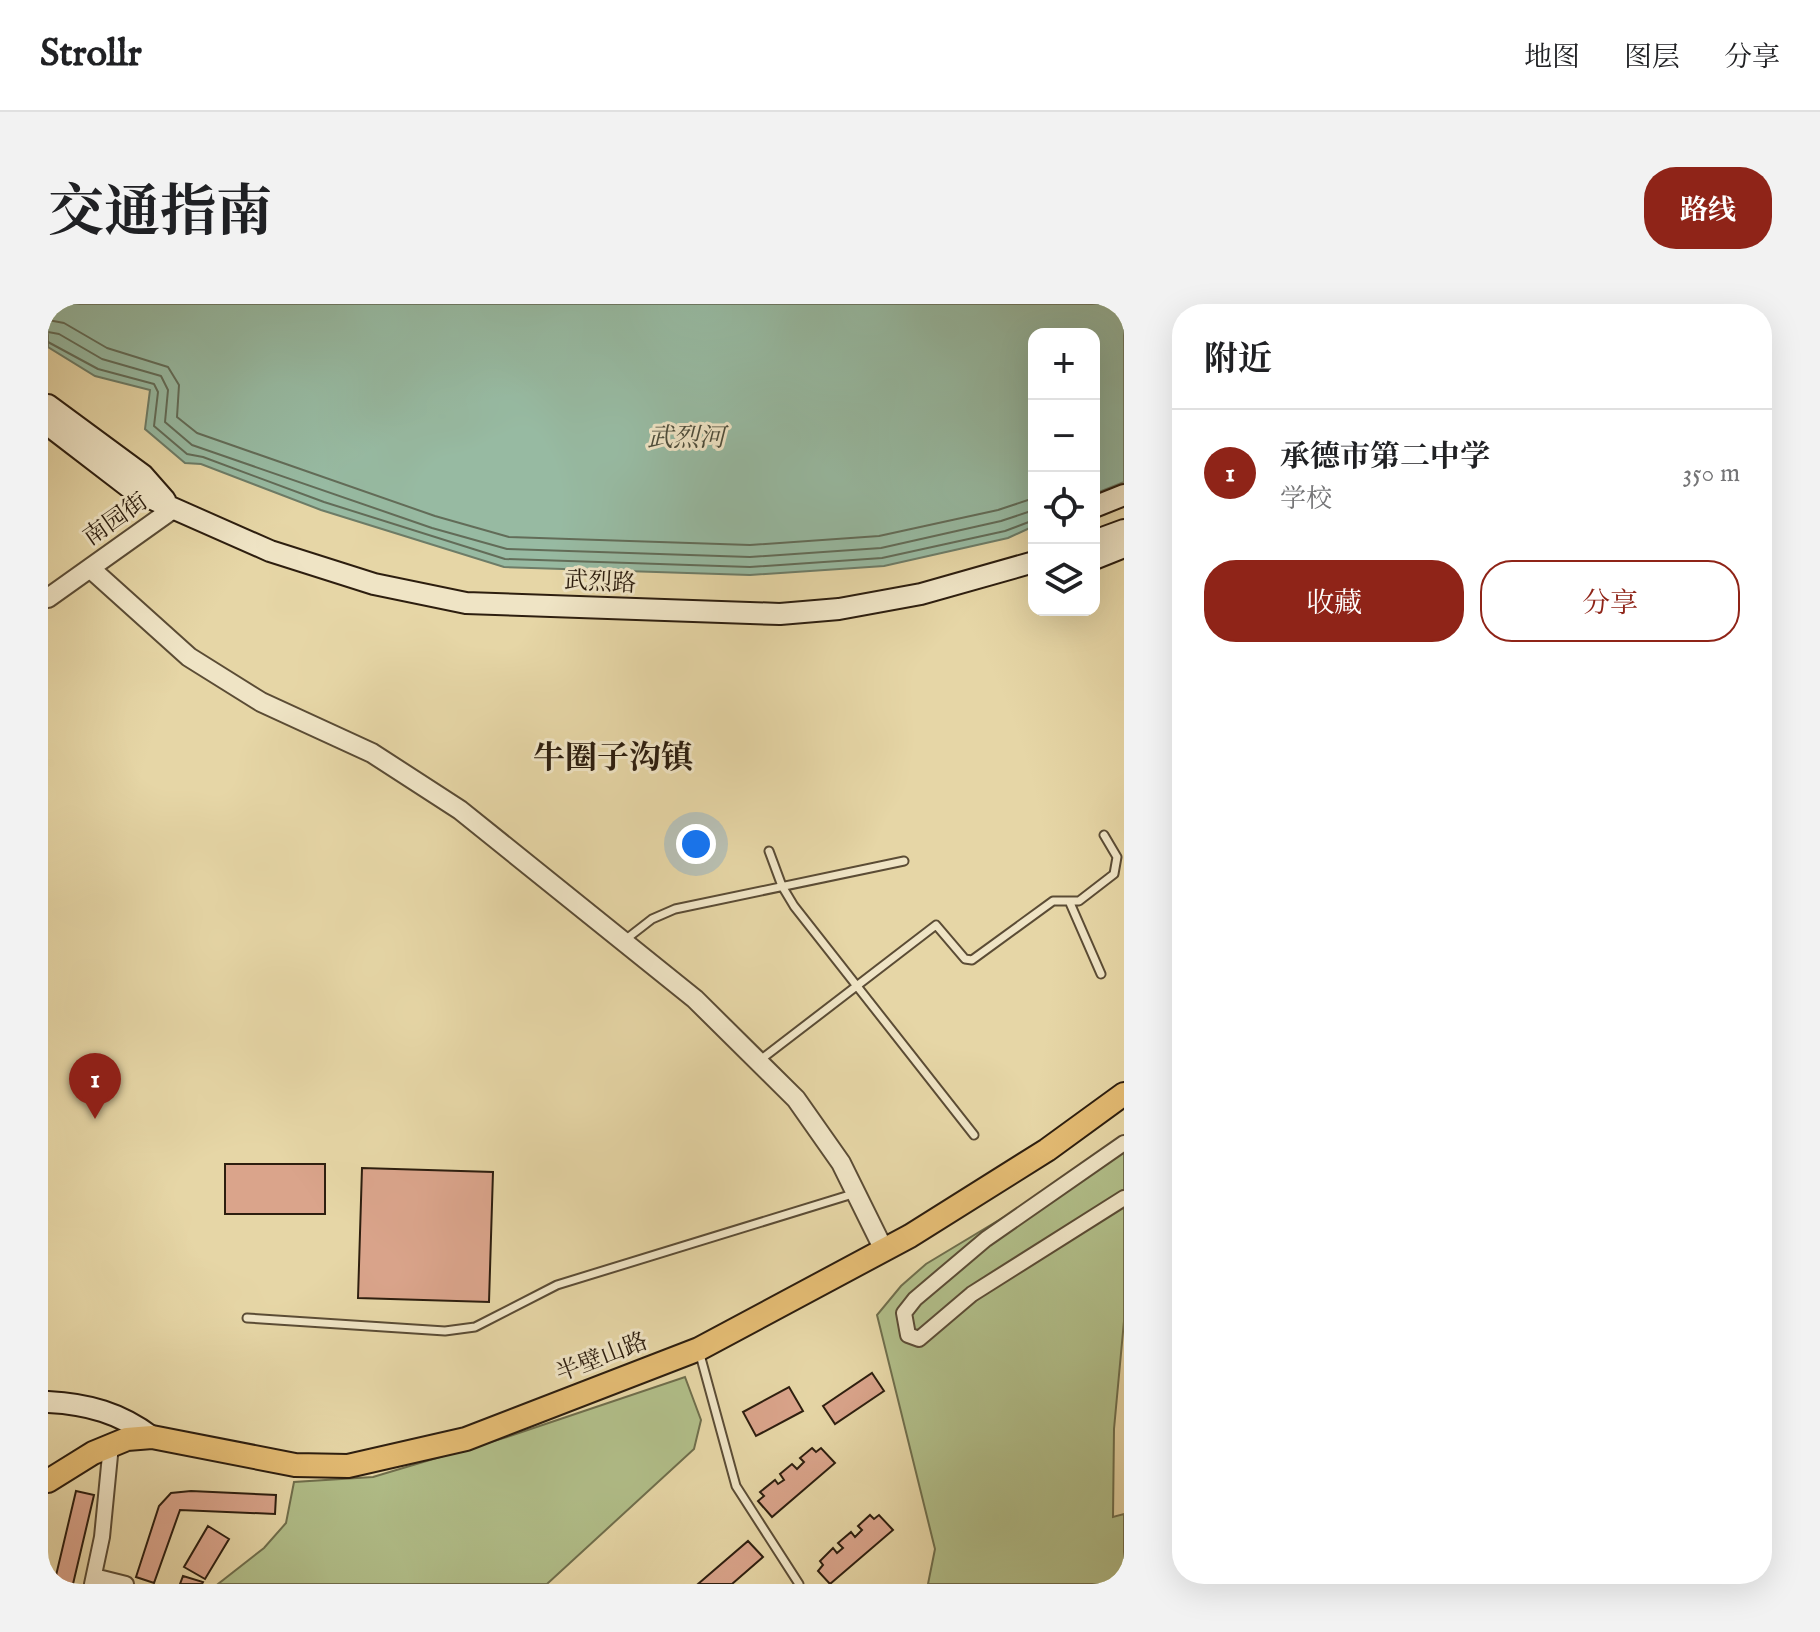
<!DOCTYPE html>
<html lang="zh">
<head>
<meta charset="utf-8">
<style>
	:root { --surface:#fff; --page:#f2f2f2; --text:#202124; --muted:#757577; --line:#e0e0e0; --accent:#8f2418 }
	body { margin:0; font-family:"IM FELL English","Noto Serif SC",serif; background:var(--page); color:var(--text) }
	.controls { position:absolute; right:24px; top:24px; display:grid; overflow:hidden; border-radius:16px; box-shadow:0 8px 32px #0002 }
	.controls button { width:72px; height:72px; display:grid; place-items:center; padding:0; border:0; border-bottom:2px solid var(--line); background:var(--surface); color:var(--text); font:40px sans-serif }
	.you { position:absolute; left:648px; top:540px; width:28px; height:28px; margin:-20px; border:6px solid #fff; border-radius:50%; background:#1a73e8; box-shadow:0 0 0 12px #1a73e833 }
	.badge { display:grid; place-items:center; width:52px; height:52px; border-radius:50%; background:var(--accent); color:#fff; font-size:26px; font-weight:700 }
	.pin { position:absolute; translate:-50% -66px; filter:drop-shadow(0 2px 4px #0008) }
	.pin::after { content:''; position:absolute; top:42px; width:28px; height:24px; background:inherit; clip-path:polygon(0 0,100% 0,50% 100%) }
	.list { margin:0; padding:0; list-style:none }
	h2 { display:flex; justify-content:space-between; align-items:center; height:104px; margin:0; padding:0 32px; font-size:34px }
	h2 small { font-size:26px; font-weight:400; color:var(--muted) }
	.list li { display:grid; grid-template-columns:52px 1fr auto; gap:24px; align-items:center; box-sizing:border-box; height:128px; padding:0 32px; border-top:2px solid var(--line) }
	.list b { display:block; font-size:30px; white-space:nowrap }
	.list p { margin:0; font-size:26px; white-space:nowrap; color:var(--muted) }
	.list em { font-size:26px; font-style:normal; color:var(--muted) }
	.actions { display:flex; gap:16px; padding:24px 32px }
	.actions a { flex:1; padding:18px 0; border:2px solid var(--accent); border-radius:32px; text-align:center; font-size:28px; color:var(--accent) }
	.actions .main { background:var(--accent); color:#fff }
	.icon { flex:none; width:44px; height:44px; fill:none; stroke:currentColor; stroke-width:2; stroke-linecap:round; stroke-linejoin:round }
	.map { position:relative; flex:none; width:1076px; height:1280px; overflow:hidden; border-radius:32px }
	header { display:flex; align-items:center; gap:48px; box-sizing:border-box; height:112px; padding:0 40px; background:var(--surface); border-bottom:2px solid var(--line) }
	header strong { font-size:38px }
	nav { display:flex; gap:44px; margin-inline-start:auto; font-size:28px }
	.intro { display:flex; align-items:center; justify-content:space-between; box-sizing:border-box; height:192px; padding:0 48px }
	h1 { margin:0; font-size:56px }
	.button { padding:20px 36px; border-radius:32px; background:var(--accent); color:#fff; font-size:28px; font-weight:700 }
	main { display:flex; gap:48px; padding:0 48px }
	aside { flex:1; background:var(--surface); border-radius:32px; box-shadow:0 8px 32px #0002 }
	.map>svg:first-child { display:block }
	.green { fill:#b1be89; stroke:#6f6e4c; stroke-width:2 }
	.water { fill:#97baa2; stroke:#6d7c67; stroke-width:2 }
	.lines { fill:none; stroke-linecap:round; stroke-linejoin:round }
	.shore { stroke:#626c58; stroke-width:2 }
	.building { fill:#daa48b; stroke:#2d1e0f; stroke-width:2 }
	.service-casing { stroke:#5b4c35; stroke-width:11 }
	.minor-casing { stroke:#5b4c35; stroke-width:18 }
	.tertiary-casing { stroke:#5b4c35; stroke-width:22 }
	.secondary-casing { stroke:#2d1e0f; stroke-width:24 }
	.primary-casing { stroke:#2d1e0f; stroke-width:26 }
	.service { stroke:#efe4c5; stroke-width:7 }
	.minor { stroke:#efe4c5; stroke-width:14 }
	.tertiary { stroke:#efe4c5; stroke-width:18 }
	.secondary { stroke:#efe4c5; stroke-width:20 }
	.primary { stroke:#e3bb73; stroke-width:22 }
	.labels { text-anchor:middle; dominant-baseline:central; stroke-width:6; stroke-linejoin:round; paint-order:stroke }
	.street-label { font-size:24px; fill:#2d1e0f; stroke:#efe4c5 }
	.water-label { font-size:26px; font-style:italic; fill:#4d4d3b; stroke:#efe4c5 }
	.district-label { font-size:32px; font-weight:bold; fill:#2d1e0f; stroke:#efe4c5 }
</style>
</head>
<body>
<header>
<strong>Strollr</strong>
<nav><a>地图</a><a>图层</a><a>分享</a></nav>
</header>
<div class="intro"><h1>交通指南</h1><a class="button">路线</a></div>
<main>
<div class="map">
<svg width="1076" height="1280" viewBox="0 0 1076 1280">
	<rect width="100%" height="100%" fill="#e6d6a6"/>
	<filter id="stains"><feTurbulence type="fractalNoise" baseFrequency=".0025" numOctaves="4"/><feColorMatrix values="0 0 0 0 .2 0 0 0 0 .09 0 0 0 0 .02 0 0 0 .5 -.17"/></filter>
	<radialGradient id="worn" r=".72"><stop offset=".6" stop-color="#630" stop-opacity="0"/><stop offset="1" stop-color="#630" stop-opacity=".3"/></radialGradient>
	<path class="green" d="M1076,841V1017L1066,1125L1065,1213L1076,1210V1280H880L887,1245L829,1011L853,982L878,960Z
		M637,1073L653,1116L646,1145L499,1280H170L216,1244L238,1219L246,1178L325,1173L459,1133Z"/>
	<path class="water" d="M0,0H1076V178L1046,190V30H986V222L960,234L836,262L702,271L456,263L273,206L153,160L137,159L97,125L102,86L47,72L0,43Z"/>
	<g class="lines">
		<path class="shore" d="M0,16L16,19L59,44L120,63L131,81L129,113L149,129L387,212L461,233L702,241L831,232L950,206L986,194
			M0,28L11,30L54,55L113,72L120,86L117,118L144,141L384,224L459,245L702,253L833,244L953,217L986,206
			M0,38L50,65L106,80L110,88L106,122L139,150L155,153L276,198L457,255L702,263L834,254L957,227L986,216"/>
	</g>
	<path class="building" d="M177,860H277V910H177Z
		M314,864L445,868L441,998L310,994Z
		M824,1069L836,1087L787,1120L775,1102Z
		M741,1083L755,1107L708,1132L695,1108Z
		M764,1144L768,1148L773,1144L787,1159L724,1213L710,1197L716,1192L712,1188L727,1176L730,1180L736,1176L732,1170L744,1160L749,1165L756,1158L752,1154Z
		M28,1187L46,1191L25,1280H6Z
		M143,1187L228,1191L227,1210L132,1206L106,1279L88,1273L111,1202L123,1189Z
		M822,1211L826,1215L831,1211L845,1226L782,1280L770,1267L775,1261L772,1257L785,1244L789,1249L795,1244L790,1239L803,1228L807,1233L814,1226L810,1222Z
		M160,1222L181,1235L157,1275L136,1263Z
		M700,1237L715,1253L684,1280H650Z
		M135,1272L155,1278L154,1280H132Z"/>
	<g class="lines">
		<defs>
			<path id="service" d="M721,547L734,582L746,602L926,831
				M1022,599L1053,670
				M577,636L604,615L627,605L856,557
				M711,757L888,621L917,655L924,656L1005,597H1031L1066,570L1069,553L1056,531
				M199,1014L397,1027L427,1023L509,981L808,889
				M651,1047L688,1182L751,1280"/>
			<path id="minor" d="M1076,839L938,935L867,995L856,1009L860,1031L871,1035L924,990L1076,894
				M46,1272L78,1280
				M44,1280L54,1233L63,1141"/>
			<path id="tertiary" d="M42,264L141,353L213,398L324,449L412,506L647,695L748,795L793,859L836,946
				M0,294L125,205"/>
			<path id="secondary" d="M0,101L95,171L117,196
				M0,121L86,187L222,247L326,280L418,299L732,310L791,305L873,290L986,258
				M1046,203L1076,191
				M1046,237L1076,226
				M1046,255L1076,243
				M0,1098C40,1100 72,1109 104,1133"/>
			<path id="primary" d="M0,1177L45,1149L79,1135L104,1133L247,1161L300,1162L418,1135L651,1045L862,932L999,846L1076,790"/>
		</defs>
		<use href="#service" class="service-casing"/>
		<use href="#minor" class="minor-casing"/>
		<use href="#tertiary" class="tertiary-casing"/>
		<use href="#secondary" class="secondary-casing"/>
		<use href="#primary" class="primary-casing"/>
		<use href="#service" class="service"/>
		<use href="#minor" class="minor"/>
		<use href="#tertiary" class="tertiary"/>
		<use href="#secondary" class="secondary"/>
		<use href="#primary" class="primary"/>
	</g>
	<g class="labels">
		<g class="street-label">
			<text transform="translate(68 216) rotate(-35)">南园街</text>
			<text transform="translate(552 279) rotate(3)">武烈路</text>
			<text transform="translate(554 1054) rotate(-21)">半壁山路</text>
		</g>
		<g class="water-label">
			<text x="638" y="134">武烈河</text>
		</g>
		<g class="district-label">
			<text x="565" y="455">牛圈子沟镇</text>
		</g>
	</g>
	<rect width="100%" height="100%" filter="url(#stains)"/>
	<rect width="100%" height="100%" fill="url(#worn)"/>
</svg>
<div class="controls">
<button>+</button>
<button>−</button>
<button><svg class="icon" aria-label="locate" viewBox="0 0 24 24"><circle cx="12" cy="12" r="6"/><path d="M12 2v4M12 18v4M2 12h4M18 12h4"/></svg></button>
<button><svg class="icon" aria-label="layers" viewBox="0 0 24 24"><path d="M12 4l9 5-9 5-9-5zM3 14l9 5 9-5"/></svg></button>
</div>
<div class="you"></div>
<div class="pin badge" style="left:47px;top:815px">1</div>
</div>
<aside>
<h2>附近<small></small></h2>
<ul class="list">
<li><span class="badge">1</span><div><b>承德市第二中学</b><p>学校</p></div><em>350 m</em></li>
</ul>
<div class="actions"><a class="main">收藏</a><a>分享</a></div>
</aside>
</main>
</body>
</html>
